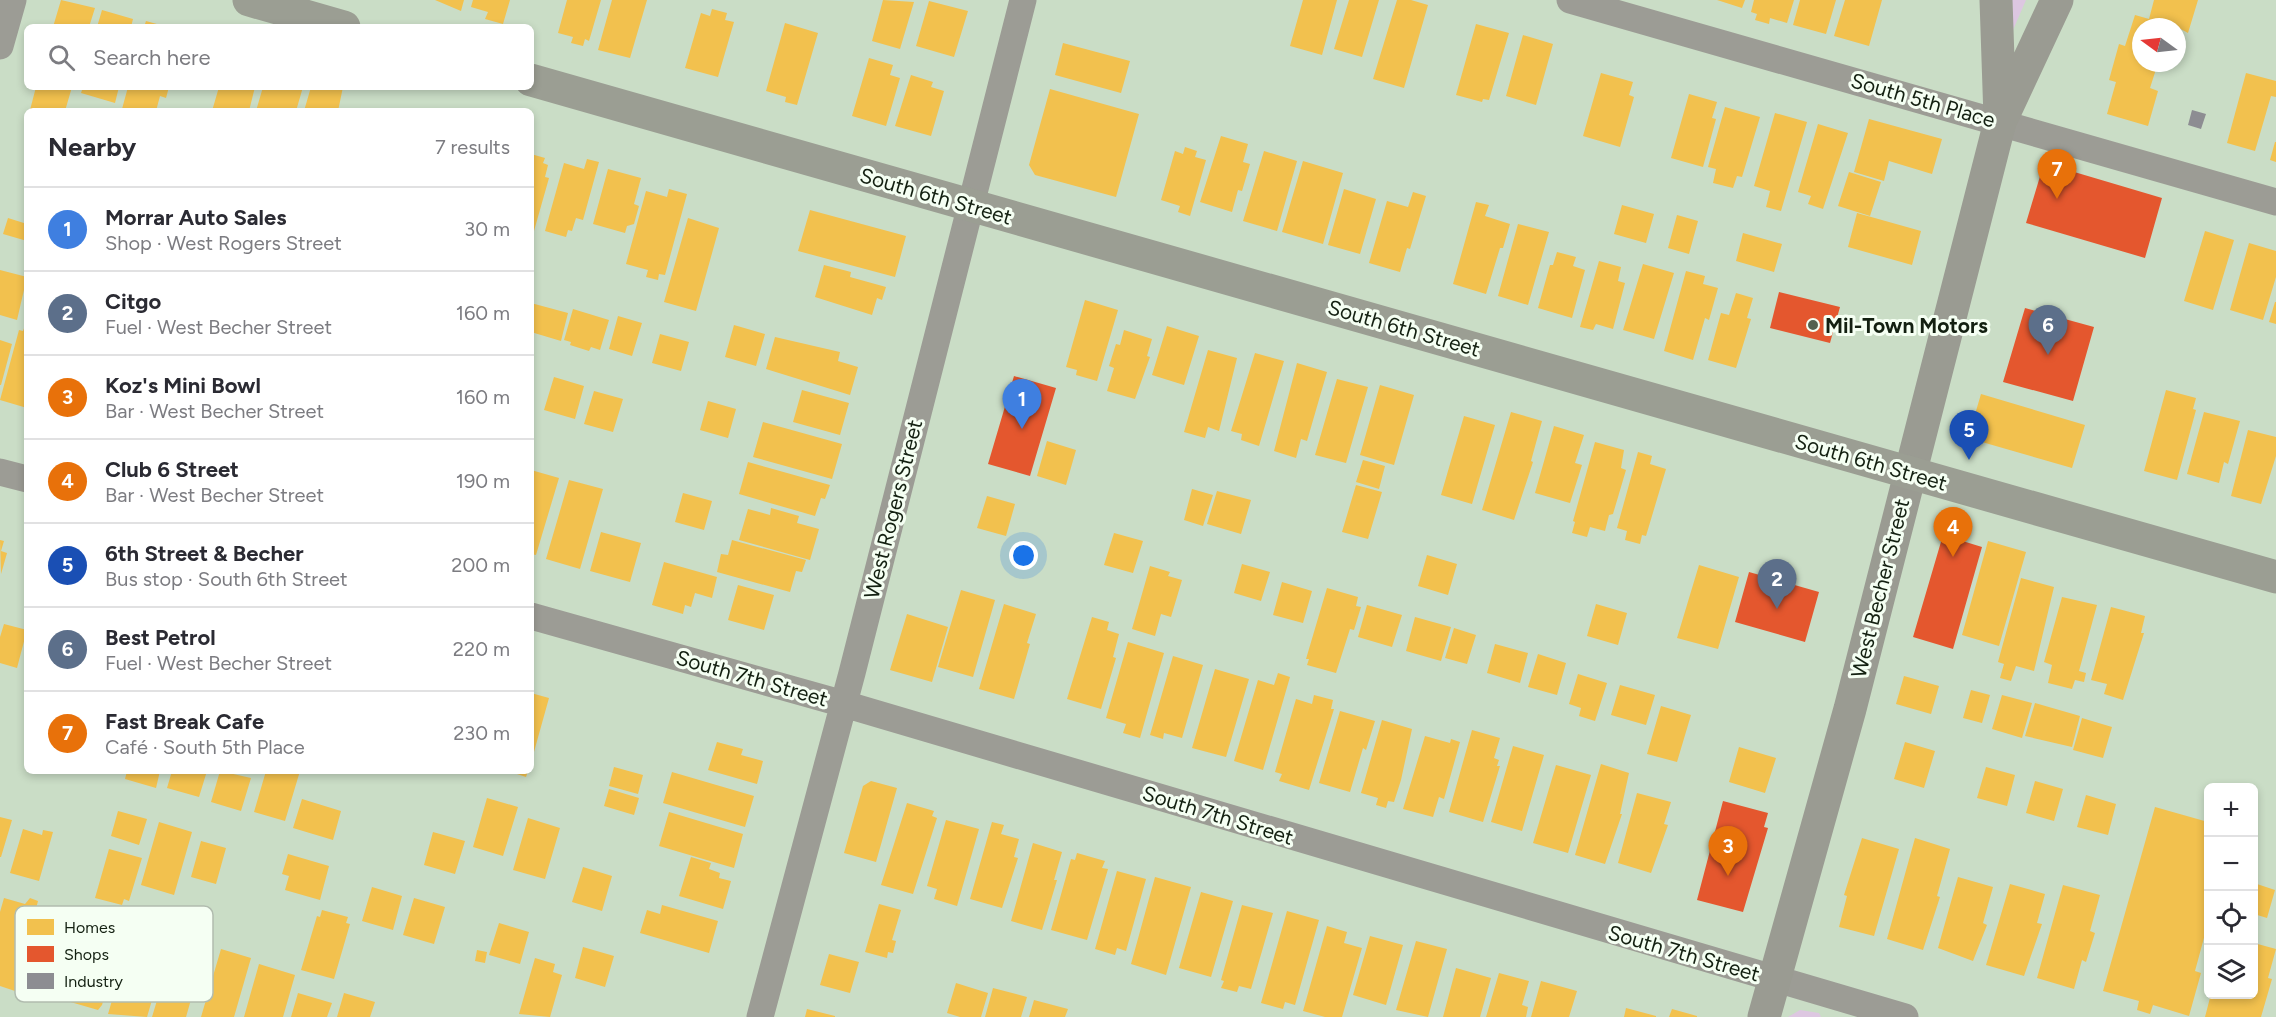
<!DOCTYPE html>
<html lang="en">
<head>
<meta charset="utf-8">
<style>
	:root { --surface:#fff; --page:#f2f2f3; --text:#2b2b33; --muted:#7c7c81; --line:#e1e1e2; --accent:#536250 }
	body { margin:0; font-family:Figtree,sans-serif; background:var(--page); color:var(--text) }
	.controls { position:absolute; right:18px; bottom:18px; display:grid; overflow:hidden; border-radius:9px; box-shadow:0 3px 9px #0003 }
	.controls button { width:54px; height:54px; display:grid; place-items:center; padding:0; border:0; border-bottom:2px solid var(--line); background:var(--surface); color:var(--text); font:30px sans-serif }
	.compass { position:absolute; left:2132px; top:18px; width:54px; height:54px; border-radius:50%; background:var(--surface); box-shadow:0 3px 9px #0003; rotate:285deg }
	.you { position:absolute; left:1024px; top:556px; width:21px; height:21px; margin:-15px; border:4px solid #fff; border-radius:50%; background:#1a73e8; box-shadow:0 0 0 9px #1a73e833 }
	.badge { display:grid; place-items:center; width:39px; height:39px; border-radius:50%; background:var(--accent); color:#fff; font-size:20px; font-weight:700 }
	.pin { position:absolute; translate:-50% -50px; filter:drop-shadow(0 2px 3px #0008) }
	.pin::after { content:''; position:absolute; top:32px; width:21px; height:18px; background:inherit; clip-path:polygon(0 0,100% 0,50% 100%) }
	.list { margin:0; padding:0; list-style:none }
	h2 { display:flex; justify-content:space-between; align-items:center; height:78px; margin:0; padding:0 24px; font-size:26px }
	h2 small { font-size:20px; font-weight:400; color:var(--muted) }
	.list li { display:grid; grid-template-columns:39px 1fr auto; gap:18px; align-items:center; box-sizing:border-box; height:84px; padding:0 24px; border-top:2px solid var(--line) }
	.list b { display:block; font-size:22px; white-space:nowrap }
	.list p { margin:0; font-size:20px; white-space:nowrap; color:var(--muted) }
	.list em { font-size:20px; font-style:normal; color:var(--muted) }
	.icon { flex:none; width:33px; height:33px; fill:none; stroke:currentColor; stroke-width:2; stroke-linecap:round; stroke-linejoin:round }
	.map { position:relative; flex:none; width:2276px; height:1017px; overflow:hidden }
	.search { position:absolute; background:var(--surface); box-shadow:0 3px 9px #0003; left:24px; top:24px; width:510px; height:66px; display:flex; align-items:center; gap:15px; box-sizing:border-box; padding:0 21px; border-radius:9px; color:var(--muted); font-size:22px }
	.panel { position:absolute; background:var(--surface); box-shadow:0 3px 9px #0003; left:24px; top:108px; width:510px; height:666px; border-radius:9px }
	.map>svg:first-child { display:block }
	.green { fill:#ddc7e1 }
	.homes { fill:#f2c14e }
	.shops { fill:#e4572e }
	.industry { fill:#8d8d92 }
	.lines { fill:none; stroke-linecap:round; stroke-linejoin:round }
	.street { stroke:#9c9c95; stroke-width:27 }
	.secondary { stroke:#9a9b92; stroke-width:33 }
	.primary { stroke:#9b9e93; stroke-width:33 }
	.poi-dot { fill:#536250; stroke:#f5fff3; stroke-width:2 }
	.labels { text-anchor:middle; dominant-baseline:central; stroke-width:6; stroke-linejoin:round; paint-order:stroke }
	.street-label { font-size:21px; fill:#132011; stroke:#f5fff3 }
	.poi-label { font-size:21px; font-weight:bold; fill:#132011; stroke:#f5fff3; text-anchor:start }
	.key { fill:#f5fff3; stroke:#b1bcaf; stroke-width:1.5 }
	.key-label { font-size:16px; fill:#132011 }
</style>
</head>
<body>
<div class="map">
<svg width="2276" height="1017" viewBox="0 0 2276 1017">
	<rect width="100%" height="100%" fill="#caddc6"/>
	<path class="green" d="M2012,0H2026L2013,30Z
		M1800,1010L1819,1013L1821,1017H1788Z"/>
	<path class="homes" d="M61,0L95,8L89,27H53Z
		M435,0H464L461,11Z
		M473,0H510L503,24L485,19L488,12L471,7Z
		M567,0H601L589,41L585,39L583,46L571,43L573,37L558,33Z
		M612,0H647L630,58L598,50Z
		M883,0L914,2L900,49L872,41Z
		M1303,0H1337L1322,55L1290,46Z
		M1349,0H1379L1362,57L1334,49Z
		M1397,0H1411L1428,5L1404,88L1373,79Z
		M1717,0H1745L1742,8Z
		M1754,0H1794L1787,23L1770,18L1769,24L1755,20L1757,14L1751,12Z
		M1800,0H1836L1826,34L1793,25Z
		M1845,0H1882L1869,46L1834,36Z
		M2154,0H2198L2188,33L2177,27H2141V63H2158L2150,88L2158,91L2148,126L2107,114L2116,82L2109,80L2119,44L2125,46L2135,15L2149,19Z
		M929,1L968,11L954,57L916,46Z
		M712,9L727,13L725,20L734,22L718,77L685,68L701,13L710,16Z
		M102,10L133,19L131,27H97Z
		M146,21L164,26V27H144Z
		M785,23L818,33L797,105L785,102L786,97L766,91Z
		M1476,24L1509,33L1489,100L1483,99L1482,102L1456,95Z
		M1523,35L1553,44L1536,105L1506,96Z
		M1063,43L1130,61L1121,93L1055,75Z
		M869,58L893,65L890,75L900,78L886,126L852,116Z
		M1601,73L1633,82L1629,95L1634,97L1620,147L1583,136Z
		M2246,73L2276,81V97L2271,96L2255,151L2227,143Z
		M911,75L933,82L931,87L944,91L931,136L895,126Z
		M36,87H72L65,111L30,110Z
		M83,87H119L115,103L81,93Z
		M128,87H169L166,98L160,96L156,111L122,109Z
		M219,87H255L249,111H212Z
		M263,87H303L296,111H256Z
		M311,87H343L338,111H304Z
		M1050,89L1139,114L1116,197L1035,175L1029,165Z
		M1689,94L1717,102L1712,118L1716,119L1703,167L1671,158Z
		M1725,107L1760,117L1742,177L1737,176L1733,188L1713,183L1716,169L1708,167Z
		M1775,113L1807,122L1781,211L1766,207L1770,191L1754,186Z
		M1869,119L1942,139L1932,174L1889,161L1884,181L1854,172Z
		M1818,124L1848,133L1823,209L1808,204L1811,196L1798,192Z
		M1221,136L1248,144L1243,162L1250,164L1242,191L1238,190L1232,212L1200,202Z
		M2275,142H2276V162L2270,160Z
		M1185,147L1197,151L1195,157L1206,160L1190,216L1178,212L1180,206L1161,200L1175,151L1183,154Z
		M1264,151L1297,161L1277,231L1243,221Z
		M531,154L545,158L543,163L548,165L545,177L549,178L532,238Z
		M587,159L599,162L583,220L576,218L572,231L568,230L566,237L545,231L564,163L584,169Z
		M1303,161L1343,173L1323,244L1282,232Z
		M608,169L641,178L634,204L639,206L634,224L627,226L625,233L593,224Z
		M1849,172L1881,182L1870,216L1838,206Z
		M669,189L687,194L665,275L659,274L658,280L646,277L648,270L626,264L646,191L667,197Z
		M1344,189L1376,199L1360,254L1328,245Z
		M1413,192L1426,196L1410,249L1407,248L1400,272L1369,263L1387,201L1408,207Z
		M1476,202L1489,205L1485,216L1510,224L1503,248H1500L1486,294L1453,284Z
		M1622,205L1654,214L1646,243L1614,234Z
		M810,210L906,236L895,277L798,251Z
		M1857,213L1921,231L1912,265L1848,247Z
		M1677,215L1698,221L1689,254L1668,248Z
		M8,218L27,224V241L3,234Z
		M688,218L719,228L696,311L664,302Z
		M1518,224L1549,232L1528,305L1498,296Z
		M2205,231L2234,240L2213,310L2184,301Z
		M1743,233L1782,244L1774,272L1736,261Z
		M2249,243L2276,251V277L2263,320L2230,310Z
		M1557,252L1576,257L1573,266L1585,270L1572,318L1538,308L1550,265H1553Z
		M1599,261L1621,267L1618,281L1625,283L1613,329L1596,324L1593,330L1580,327Z
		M1643,264L1674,273L1654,339L1623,330Z
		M824,265L851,272L850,277L886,287L882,300L877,298L872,315L815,297Z
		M0,270L27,277L17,320L0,315Z
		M1686,271L1705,276L1703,284L1718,288L1709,320L1705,318L1693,360L1664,351Z
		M1736,293L1753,298L1747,318L1751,319L1736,368L1708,360L1721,313L1729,315Z
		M1085,300L1118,310L1097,381L1076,375L1077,370L1066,367Z
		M2275,302H2276V324L2269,322Z
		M531,303L568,313L561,341L531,332Z
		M573,309L609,320L600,350L591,347L589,351L570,345L571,342L564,340Z
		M618,316L642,323L632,356L609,349Z
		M27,320V408L0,400L19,330L23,331Z
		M734,325L765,334L756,366L725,357Z
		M1167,326L1199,336L1184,385L1152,375Z
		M1124,330L1152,339L1147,356L1150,357L1135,399L1107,391L1114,368L1109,366L1116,344L1120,345Z
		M660,334L689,342L681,371L652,363Z
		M775,337L840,352L838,361L858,367L850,395L766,369Z
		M0,340L12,344L1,385H0Z
		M1208,350L1237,358L1219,431L1208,427L1205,438L1184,432Z
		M1255,353L1284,361L1259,446L1241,440L1242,434L1231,431Z
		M1297,363L1327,372L1307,441L1301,439L1296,458L1274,451Z
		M554,377L584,386L575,419L544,410Z
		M1337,379L1368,387L1346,463L1315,455Z
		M1380,385L1414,395L1394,465L1360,455Z
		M802,390L849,403L840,435L793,422Z
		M2166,390L2196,398L2193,409L2196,410L2177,480L2144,471Z
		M594,391L623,399L613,432L584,424Z
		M1981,394L2085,425L2072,468L1968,438Z
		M708,401L736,409L728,438L700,430Z
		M1511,412L1542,421L1531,461L1533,462L1514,520L1482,510Z
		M2204,412L2240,421L2228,464L2224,462L2219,483L2187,474Z
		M1464,416L1495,425L1472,504L1441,495Z
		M763,422L842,444L832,479L753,457Z
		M1554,426L1584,435L1575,463L1582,465L1570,503L1535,493Z
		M2248,430L2276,437V456L2261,504L2231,496Z
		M1047,441L1076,450L1066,485L1037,476Z
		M1595,442L1624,450L1621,468L1626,470L1613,514L1609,515L1605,531L1590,527L1587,537L1572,533L1575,522L1573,521Z
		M1638,452L1652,456L1650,464L1666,469L1646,536L1642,535L1640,544L1625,540L1627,531L1617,528Z
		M1363,460L1385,466L1379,489L1356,482Z
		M748,462L830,485L825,499L821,498L815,516L739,494Z
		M531,470L559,478L536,555L531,554Z
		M569,480L603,489L580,569L546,559Z
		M1356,485L1382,492L1368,539L1342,532Z
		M1192,489L1213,495L1203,526L1184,520Z
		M1217,491L1251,500L1241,534L1207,524Z
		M683,493L712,501L704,530L675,522Z
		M987,496L1015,504L1006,536L977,528Z
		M771,508L799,516L797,523L819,529L810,560L739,540L748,509L770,515Z
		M601,532L641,543L630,582L590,571Z
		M1114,533L1143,541L1133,573L1104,565Z
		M0,540L4,541L1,551L7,553L1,574Z
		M732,540L806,560L802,572L796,571L790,592L717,572L721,554L728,555Z
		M1988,541L2026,552L1999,646L1962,635Z
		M1427,555L1457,564L1448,595L1418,586Z
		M664,562L717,577L712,598L695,593L691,607L685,605L683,614L652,605Z
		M1242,564L1270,572L1261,601L1234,593Z
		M1699,565L1739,577L1718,649L1677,638Z
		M1150,566L1170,572L1168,576L1182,580L1171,617L1161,614L1155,636L1132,629Z
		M2021,578L2054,587L2034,671L2016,666L2011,681L2000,678L2004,664L1998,662Z
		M1282,582L1312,591L1303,623L1273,615Z
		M738,585L774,595L764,630L728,620Z
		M1327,588L1358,597L1356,606L1361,607L1354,630L1350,629L1336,673L1307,665L1309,659H1306Z
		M961,590L995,600L973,677L938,667Z
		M2062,597L2097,605L2079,671L2086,673L2084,682L2075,680L2072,689L2048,683L2052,665L2044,662Z
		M1004,604L1036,614L1027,643L1030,644L1014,699L979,689Z
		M1596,604L1627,613L1618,645L1587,636Z
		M1367,605L1402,615L1392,647L1358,637Z
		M2111,607L2145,616L2141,633H2144L2123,700L2104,694L2107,684L2091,680Z
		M907,614L948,627L932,682L890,670Z
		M1092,617L1109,622L1107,630L1119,634L1113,657L1116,658L1101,709L1067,699Z
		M1415,617L1451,627L1441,661L1406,651Z
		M4,624L27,630L17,668L0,663V637Z
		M1454,628L1476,635L1467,664L1445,658Z
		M1128,642L1164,653L1140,738L1123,733L1126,724L1106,718Z
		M1495,644L1528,653L1520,683L1487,673Z
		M1538,654L1566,663L1557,695L1528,687Z
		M1173,656L1203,665L1182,738L1164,733L1163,739L1150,735Z
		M1215,669L1249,679L1226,757L1192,748Z
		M1278,673L1290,677L1263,770L1234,761L1258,680L1274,685Z
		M1578,674L1607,683L1595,721L1579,716L1581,708L1569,704Z
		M1904,676L1939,686L1931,714L1896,704Z
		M1620,685L1655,695L1646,725L1611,715Z
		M1971,690L1990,695L1982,723L1963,718Z
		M531,693L549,698L532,759L531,758Z
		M1314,695L1333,700L1331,709H1334L1309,790L1279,781L1282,774L1275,772L1296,699L1312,704Z
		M2002,695L2032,703L2022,738L1992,729Z
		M2035,703L2080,716L2072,747L2025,736Z
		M1661,706L1691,715L1677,762L1647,754Z
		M1340,711L1375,721L1366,750L1363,748L1350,792L1319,783Z
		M2082,718L2112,727L2103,758L2073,750Z
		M1382,720L1412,729L1401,780L1394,802L1388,801L1386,808L1376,805L1378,798L1361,793Z
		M1472,730L1500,738L1494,758L1499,760L1497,766H1500L1483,822L1449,812Z
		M1425,736L1450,743L1451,739L1460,742L1444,799L1439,797L1433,817L1403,809Z
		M717,742L743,749L741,755L763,761L757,784L708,770Z
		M1905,742L1935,751L1924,788L1894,779Z
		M1513,746L1544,755L1522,831L1491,822Z
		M1739,747L1776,758L1765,793L1729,782Z
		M1601,764L1629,773L1620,814H1622L1605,864L1575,855Z
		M1556,765L1591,775L1568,853L1533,843Z
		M614,767L643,775L638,794L609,786Z
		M1986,767L2015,775L2007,806L1977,798Z
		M127,771H160L156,788L125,779Z
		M172,771H207L199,797L167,788Z
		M220,771L251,778L241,811L211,802Z
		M266,771H300L285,821L254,812Z
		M508,771H528L526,777Z
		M672,772L754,796L745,827L663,803Z
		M871,781L897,788L876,862L844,853L863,786Z
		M2035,781L2063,789L2054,821L2026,813Z
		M609,789L639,798L634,815L604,806Z
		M1637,793L1671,802L1664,824L1668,825L1651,873L1618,863Z
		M2086,795L2116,804L2108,835L2077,827Z
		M487,798L518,807L503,856L473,847Z
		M302,799L341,811L333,840L293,828Z
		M907,803L934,811L932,816L937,818L913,894L881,885Z
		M2155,807L2208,822V923L2195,971L2201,973L2189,1016L2153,1005L2150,1014L2137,1010L2139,1001L2103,991Z
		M118,811L147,819L139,845L111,836Z
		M669,812L743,834L734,868L659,846Z
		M0,817L12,820L1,857H0Z
		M528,818L560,828L545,879L513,870Z
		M946,820L979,829L957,906L934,899L937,889L927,886Z
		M159,822L192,832L174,895L141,885Z
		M992,822L1004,825L1001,834L1019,839L1014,857L1018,858L1002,908L970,899Z
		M23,829L42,835L43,830L53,832L39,881L10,873Z
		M433,832L465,841L455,874L424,865Z
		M1862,838L1899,849L1874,936L1839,927L1847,896L1844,895Z
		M1915,838L1950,849L1937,896L1940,897L1923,950L1887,939Z
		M201,841L226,848L216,884L191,877Z
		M1033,843L1062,852L1054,880H1057L1042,930L1011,921Z
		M109,849L142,858L129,901L124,899L122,905L95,898Z
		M1077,853L1105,861L1102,868L1108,869L1087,940L1051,930L1071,859L1075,860Z
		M288,854L329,866L320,900L285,890L289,876L282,874Z
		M691,857L711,863L709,869L720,873L719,878L731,881L723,909L679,896Z
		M583,867L612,876L602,911L572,902Z
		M1117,871L1146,879L1126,951L1117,948L1115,955L1095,949Z
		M1155,877L1191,887L1166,975L1131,964Z
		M1958,877L1993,887L1983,923L1987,925L1973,961L1938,948Z
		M2254,883L2275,890L2267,918L2254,914Z
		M2010,884L2045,894L2037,923L2042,924L2024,976L1986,965Z
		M2063,885L2100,895L2090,931L2095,933L2086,962L2082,960L2074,989L2037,978Z
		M372,887L402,896L393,930L362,921Z
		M1201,892L1233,901L1211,977L1179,968Z
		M4,898L25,904L30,898L38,901L15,991L0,986V912Z
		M414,898L445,907L434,944L403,935Z
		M879,904L901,910L892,940L896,941L893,953L888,952L887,958L865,952Z
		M662,905L718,921L709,953L640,933L647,910L660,914Z
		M1242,905L1273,913L1251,989L1239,986L1237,992L1221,988L1224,981L1221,980Z
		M322,910L348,917L346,923L350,924L334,979L301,970L317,916L320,917Z
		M1287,911L1319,920L1295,1005L1285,1002L1283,1009L1261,1003Z
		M90,918L125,928L102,1005L98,1010L67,1001Z
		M499,923L529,932L520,964L489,955Z
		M1327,926L1347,932L1344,943L1362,948L1342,1017H1325L1303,1011Z
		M131,936L168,946L147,1017L108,1014Z
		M1370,936L1403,945L1386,1005L1353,995Z
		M1416,941L1447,949L1428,1017L1396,1010Z
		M2254,943L2276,949L2268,978L2272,979L2261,1017H2205L2211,994H2254Z
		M174,944L204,954L186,1017H152Z
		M583,947L614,956L605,987L575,978Z
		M221,949L251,958L234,1017H201Z
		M477,950L487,952L485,963L475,961Z
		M829,954L859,962L850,993L820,985Z
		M535,958L555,964L553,972L562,975L550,1017L519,1014Z
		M259,964L295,975L283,1017H244Z
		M1456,968L1491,978L1480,1017H1443Z
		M1499,973L1529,981L1522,1005L1528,1007L1526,1017H1486Z
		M1541,981L1577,991L1569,1017H1531Z
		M956,983L988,993L981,1017H960L947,1013Z
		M993,988L1027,997L1021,1017H985Z
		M298,993L332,1003L327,1017H291Z
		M344,993L375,1002L370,1017H337Z
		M1034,1000L1068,1009L1065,1017H1029Z
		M1626,1008L1656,1016V1017H1624Z
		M807,1009L835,1016V1017H805Z
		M1672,1009L1697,1016V1017H1669Z"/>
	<path class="shops" d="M2044,163L2162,198L2145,258L2026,223Z
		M1779,292L1840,307L1830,343L1770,328Z
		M2025,308L2094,327L2073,401L2003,382Z
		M1014,376L1056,388L1030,476L988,464Z
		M1943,535L1982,547L1953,649L1913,637Z
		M1749,572L1819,592L1805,642L1735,622Z
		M1723,801L1768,813L1764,827L1768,828L1743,912L1697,900Z"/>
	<path class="industry" d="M2192,110L2206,114L2201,129L2188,125Z"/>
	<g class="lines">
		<path class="street" d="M1570,0L2276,202
			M0,46L13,0
			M0,472L27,479
			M531,616L844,704L1905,1017
			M760,1017L852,673L1023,0"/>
		<path class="secondary" d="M1996,0L2000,118
			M1764,1017L1850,709L2000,122L2057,0"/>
		<path class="primary" d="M249,0L344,27
			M531,80L2276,577"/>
	</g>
	<circle class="poi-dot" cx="1813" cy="325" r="6"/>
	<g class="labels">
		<g class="street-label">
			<text transform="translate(1923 100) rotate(16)">South 5th Place</text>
			<text transform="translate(936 196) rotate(16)">South 6th Street</text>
			<text transform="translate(1404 328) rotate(16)">South 6th Street</text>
			<text transform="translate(1871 462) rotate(16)">South 6th Street</text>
			<text transform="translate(893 509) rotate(-76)">West Rogers Street</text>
			<text transform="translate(1880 588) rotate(-76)">West Becher Street</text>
			<text transform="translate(752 678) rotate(16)">South 7th Street</text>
			<text transform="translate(1218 815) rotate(17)">South 7th Street</text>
			<text transform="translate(1684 953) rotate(16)">South 7th Street</text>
		</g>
		<g class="poi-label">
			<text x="1825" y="325">Mil-Town Motors</text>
		</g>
	</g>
	<rect x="15" y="906" width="198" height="96" rx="9" class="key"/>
	<rect x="27" y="919" width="27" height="16" fill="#f2c14e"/>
	<rect x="27" y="946" width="27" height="16" fill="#e4572e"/>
	<rect x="27" y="973" width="27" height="16" fill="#8d8d92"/>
	<g class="key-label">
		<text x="64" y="933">Homes</text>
		<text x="64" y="960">Shops</text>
		<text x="64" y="987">Industry</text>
	</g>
</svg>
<div class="controls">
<button>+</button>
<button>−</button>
<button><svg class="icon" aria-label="locate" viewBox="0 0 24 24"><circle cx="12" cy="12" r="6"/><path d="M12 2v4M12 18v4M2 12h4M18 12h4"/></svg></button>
<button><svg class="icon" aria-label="layers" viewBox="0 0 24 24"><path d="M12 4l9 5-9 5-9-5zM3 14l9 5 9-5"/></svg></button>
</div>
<svg class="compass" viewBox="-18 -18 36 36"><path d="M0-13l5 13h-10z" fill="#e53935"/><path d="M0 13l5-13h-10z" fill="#7c7c81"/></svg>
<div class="you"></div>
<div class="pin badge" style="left:1022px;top:429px;background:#3f7fe0">1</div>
<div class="pin badge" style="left:1777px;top:609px;background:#5c6f8a">2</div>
<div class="pin badge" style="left:1728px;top:876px;background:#e8710a">3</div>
<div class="pin badge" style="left:1953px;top:557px;background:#e8710a">4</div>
<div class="pin badge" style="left:1969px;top:460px;background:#1a4fb4">5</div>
<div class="pin badge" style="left:2048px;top:355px;background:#5c6f8a">6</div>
<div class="pin badge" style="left:2057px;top:199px;background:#e8710a">7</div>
<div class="search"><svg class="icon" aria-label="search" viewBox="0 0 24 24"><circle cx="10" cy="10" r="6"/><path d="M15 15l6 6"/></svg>Search here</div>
<section class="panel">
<h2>Nearby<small>7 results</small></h2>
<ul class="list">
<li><span class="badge" style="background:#3f7fe0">1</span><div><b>Morrar Auto Sales</b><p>Shop · West Rogers Street</p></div><em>30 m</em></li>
<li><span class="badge" style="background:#5c6f8a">2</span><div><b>Citgo</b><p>Fuel · West Becher Street</p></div><em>160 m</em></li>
<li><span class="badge" style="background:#e8710a">3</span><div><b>Koz's Mini Bowl</b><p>Bar · West Becher Street</p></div><em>160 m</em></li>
<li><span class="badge" style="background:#e8710a">4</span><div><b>Club 6 Street</b><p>Bar · West Becher Street</p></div><em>190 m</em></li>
<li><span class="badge" style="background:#1a4fb4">5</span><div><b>6th Street &amp; Becher</b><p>Bus stop · South 6th Street</p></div><em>200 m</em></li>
<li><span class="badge" style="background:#5c6f8a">6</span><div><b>Best Petrol</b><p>Fuel · West Becher Street</p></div><em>220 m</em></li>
<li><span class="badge" style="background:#e8710a">7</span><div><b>Fast Break Cafe</b><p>Café · South 5th Place</p></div><em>230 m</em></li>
</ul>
</section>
</div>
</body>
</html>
